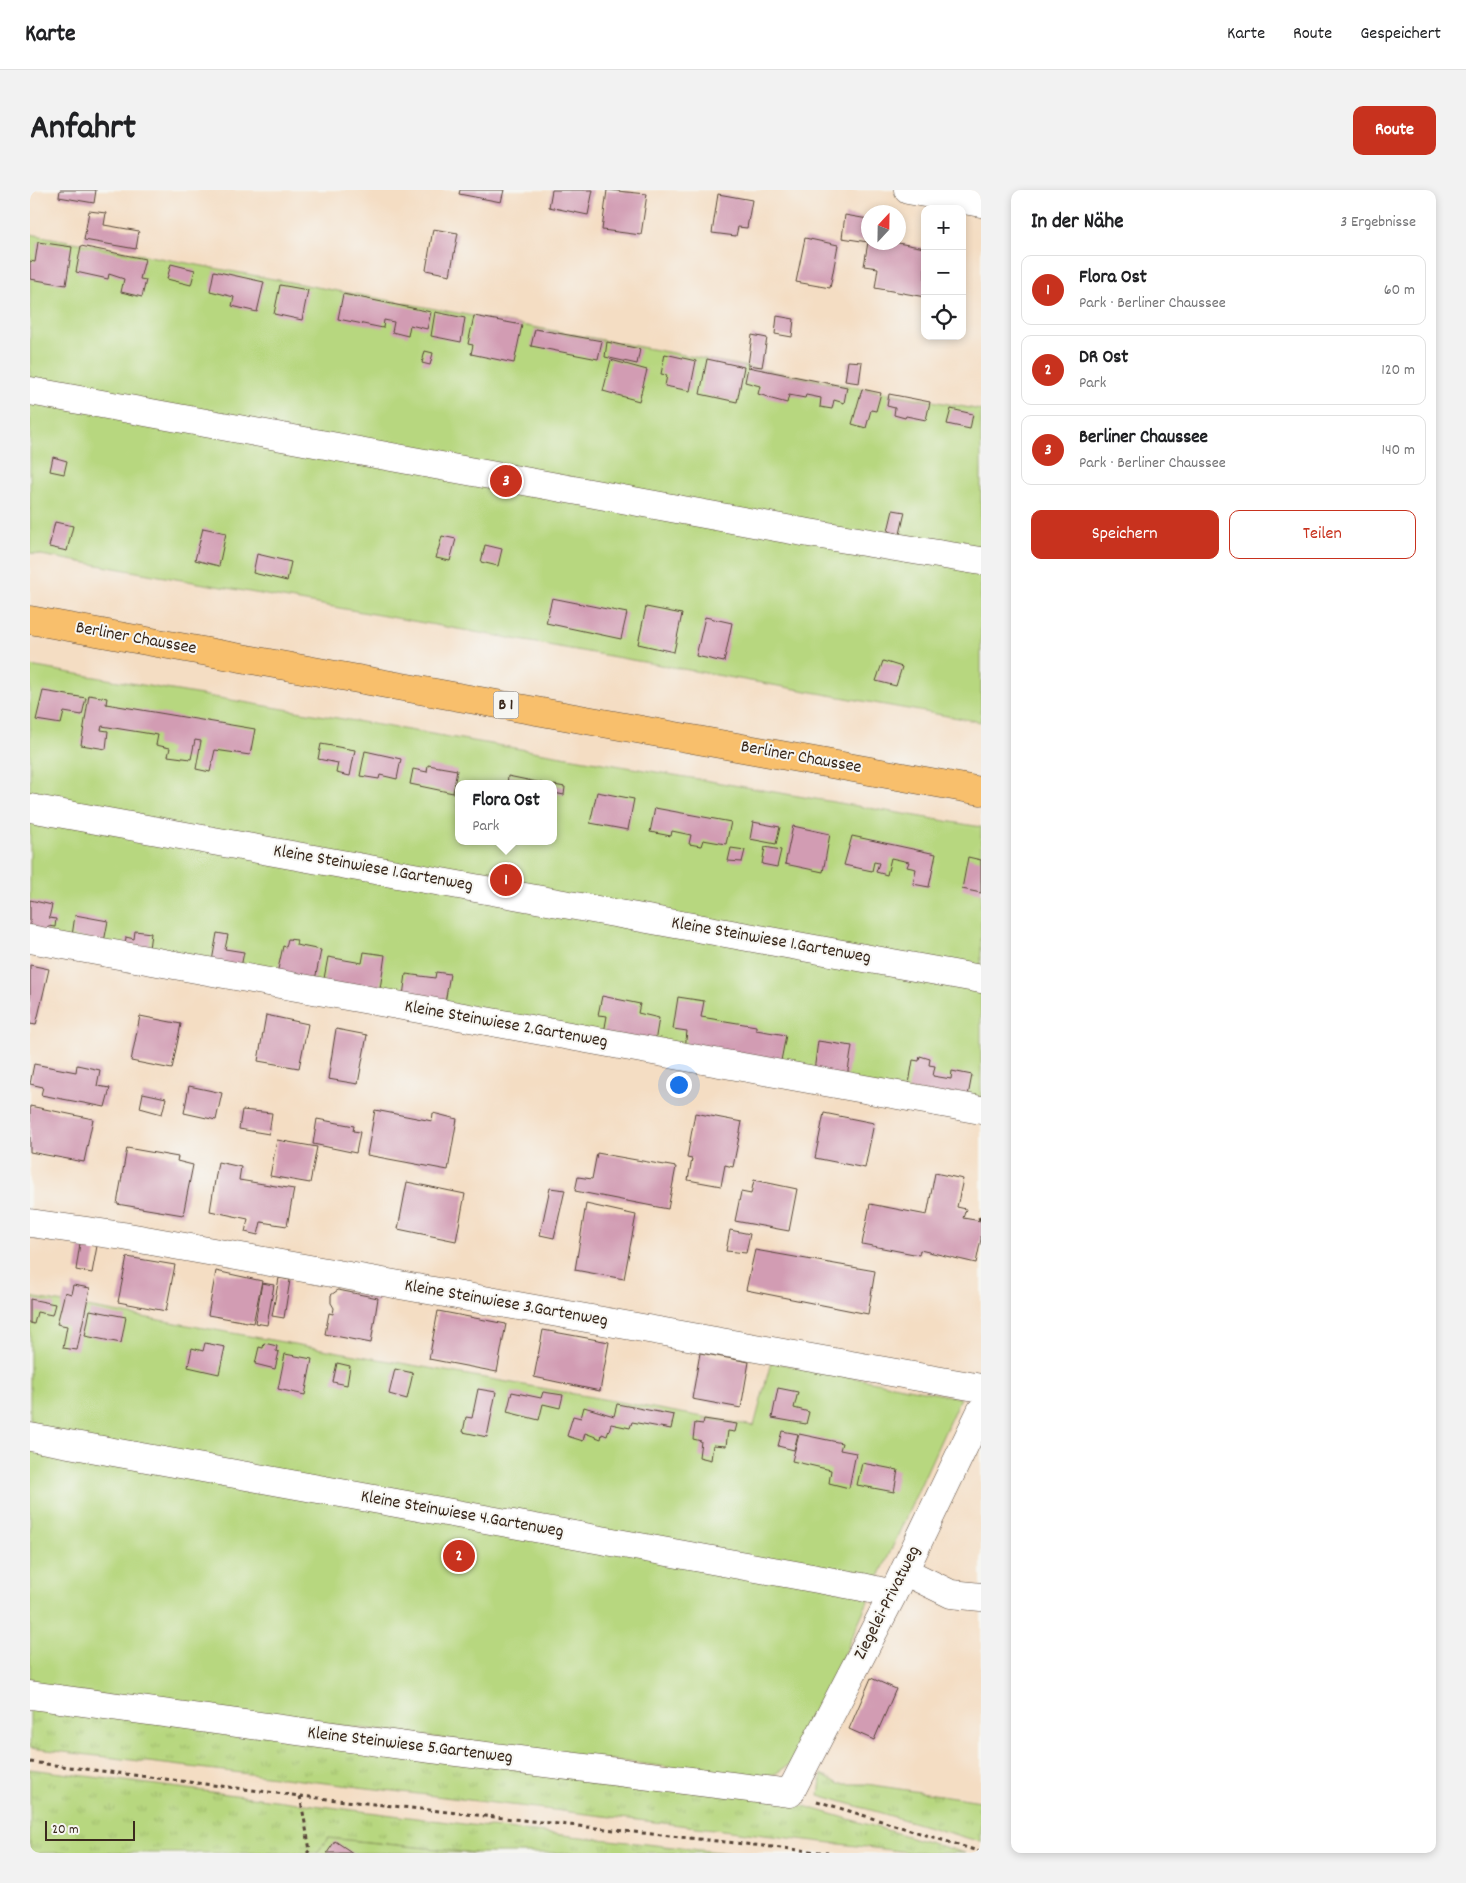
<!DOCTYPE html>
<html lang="de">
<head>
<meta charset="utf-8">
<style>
	:root { --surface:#fff; --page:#f2f2f2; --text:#202124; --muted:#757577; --line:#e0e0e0; --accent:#c8321e }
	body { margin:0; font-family:Dekko,sans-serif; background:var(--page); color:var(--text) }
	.controls { position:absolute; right:15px; top:15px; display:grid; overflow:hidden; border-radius:10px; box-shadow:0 2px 8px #0003 }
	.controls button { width:45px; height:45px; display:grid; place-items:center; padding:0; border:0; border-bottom:1px solid var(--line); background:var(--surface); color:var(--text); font:25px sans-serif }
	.compass { position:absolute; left:831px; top:15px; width:45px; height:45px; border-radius:50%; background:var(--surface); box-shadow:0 2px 8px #0003; rotate:22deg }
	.scale { position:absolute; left:15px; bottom:12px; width:90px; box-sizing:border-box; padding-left:5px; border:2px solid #3b2a1e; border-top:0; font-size:14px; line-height:18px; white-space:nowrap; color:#3b2a1e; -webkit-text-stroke:4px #f6f6f2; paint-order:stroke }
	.you { position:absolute; left:648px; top:894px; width:18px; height:18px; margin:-12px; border:4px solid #fff; border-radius:50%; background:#1a73e8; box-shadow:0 0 0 8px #1a73e833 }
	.badge { display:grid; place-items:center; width:32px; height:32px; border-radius:50%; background:var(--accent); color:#fff; font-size:16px; font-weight:700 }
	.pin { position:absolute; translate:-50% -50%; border:2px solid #fff; box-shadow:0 1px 5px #0006 }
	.popup { position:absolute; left:425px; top:590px; width:102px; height:65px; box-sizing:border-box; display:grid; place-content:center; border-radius:10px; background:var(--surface); filter:drop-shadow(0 1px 4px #0005); font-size:16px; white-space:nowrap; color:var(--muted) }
	.popup b { font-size:19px; color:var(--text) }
	.popup::after { content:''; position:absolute; left:50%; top:100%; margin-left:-10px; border:10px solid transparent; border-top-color:var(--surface) }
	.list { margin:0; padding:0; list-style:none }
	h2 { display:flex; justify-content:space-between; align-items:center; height:65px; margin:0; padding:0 20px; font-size:21px }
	h2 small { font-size:16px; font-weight:400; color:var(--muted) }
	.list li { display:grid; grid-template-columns:32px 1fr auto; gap:15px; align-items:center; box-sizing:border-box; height:70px; margin:0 10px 10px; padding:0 10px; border:1px solid var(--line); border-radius:10px }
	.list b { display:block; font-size:19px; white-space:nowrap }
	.list p { margin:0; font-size:16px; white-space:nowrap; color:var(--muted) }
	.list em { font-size:16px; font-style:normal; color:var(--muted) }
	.actions { display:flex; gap:10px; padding:15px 20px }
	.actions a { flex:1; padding:11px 0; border:1px solid var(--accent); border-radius:10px; text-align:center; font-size:18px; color:var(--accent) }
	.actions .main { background:var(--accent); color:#fff }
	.icon { flex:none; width:28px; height:28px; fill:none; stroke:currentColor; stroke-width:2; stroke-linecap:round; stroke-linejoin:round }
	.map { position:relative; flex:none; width:951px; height:1663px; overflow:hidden; border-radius:10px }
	header { display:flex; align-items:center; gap:30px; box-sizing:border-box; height:70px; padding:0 25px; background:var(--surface); border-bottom:1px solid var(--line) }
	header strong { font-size:24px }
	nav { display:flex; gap:28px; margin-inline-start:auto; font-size:18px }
	.intro { display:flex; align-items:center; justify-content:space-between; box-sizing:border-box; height:120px; padding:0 30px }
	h1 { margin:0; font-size:35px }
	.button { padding:12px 22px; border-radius:10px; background:var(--accent); color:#fff; font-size:18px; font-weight:700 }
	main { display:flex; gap:30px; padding:0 30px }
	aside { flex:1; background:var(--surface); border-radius:10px; box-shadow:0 2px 8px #0003 }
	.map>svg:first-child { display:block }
	.grass { fill:url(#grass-tufts); stroke:#79804e }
	.garden { fill:#b7d77f; stroke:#79804e; fill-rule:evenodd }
	.building { fill:#d29cb3 }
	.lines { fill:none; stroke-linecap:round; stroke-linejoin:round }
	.minor-casing { stroke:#574537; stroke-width:29 }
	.major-casing { stroke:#574537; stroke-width:29 }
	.path { stroke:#574537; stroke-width:3; stroke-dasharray:4 4; stroke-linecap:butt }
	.minor { stroke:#fff; stroke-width:28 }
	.major { stroke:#f8bf6c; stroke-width:28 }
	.labels { text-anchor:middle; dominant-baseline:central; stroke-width:4; stroke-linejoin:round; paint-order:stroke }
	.shield { fill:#f6f6f2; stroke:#73675e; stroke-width:1 }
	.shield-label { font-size:16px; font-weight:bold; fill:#3b2a1e }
	.street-label { font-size:18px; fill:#3b2a1e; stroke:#f6f6f2 }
</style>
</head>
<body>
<header>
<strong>Karte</strong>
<nav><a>Karte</a><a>Route</a><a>Gespeichert</a></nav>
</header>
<div class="intro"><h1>Anfahrt</h1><a class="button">Route</a></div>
<main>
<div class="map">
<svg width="951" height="1663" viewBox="0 0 951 1663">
	<defs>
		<pattern id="grass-tufts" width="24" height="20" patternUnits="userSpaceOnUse" patternTransform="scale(1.25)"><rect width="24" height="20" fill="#b7d77f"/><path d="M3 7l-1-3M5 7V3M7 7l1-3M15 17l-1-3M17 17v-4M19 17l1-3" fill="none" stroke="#9eb96d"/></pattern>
	</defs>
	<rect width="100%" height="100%" fill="#f6f6f2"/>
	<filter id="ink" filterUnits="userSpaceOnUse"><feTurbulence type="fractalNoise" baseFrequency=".02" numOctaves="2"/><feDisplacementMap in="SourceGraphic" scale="10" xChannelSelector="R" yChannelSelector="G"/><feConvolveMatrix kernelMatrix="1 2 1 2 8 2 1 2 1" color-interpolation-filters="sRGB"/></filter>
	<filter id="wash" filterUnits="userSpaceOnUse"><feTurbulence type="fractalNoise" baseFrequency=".0096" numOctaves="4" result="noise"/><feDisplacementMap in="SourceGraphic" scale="20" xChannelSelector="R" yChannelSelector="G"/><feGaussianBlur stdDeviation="1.12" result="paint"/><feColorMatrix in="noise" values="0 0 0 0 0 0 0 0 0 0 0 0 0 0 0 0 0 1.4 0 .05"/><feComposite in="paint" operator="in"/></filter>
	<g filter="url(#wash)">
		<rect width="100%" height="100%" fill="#f4ddc3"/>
		<path class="grass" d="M0,1513L757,1611L935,1663H886L0,1558Z
			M0,1579L449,1636L699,1663H444L298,1648L287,1663H0Z
			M792,1584L809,1594H836L951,1611V1652L789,1605Z"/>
		<path class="garden" d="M0,44L951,220V532L0,363Z
			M0,476L951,637V914L0,744ZM428,594H524V651H428Z
			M0,1107L724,1236L741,1172L930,1208L766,1570L745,1584L715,1587L0,1496Z
			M298,1648L444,1663H287Z"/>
		<g id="blocks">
			<path class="building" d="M30,0H66L64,13L29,7Z
				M430,0H474L471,12L429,4Z
				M522,0H563L558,25L519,17Z
				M577,0L617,4L611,45L572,40Z
				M688,4L722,10L717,38L708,37L706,46L682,43Z
				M59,21L76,23L74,35L109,41L106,59L54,50Z
				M815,25L838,29V52L812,48Z
				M403,39L428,43L420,85L396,80Z
				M775,48L808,55L800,98L766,92Z
				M8,52L42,57L36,95L0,89V71L5,72Z
				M838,52H862L895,58V107L845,98L848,78L834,76Z
				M51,56L115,69L110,89L116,90L112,107L91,102L94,89L79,84L78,89L46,82Z
				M141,74L165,80L161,95L137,89Z
				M184,81L234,92L227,122L202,116L204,107L180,101Z
				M250,95L278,100L272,130L244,124Z
				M313,104L401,122L397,139L380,135L378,146L362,142L364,132L354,130L353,138L308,129Z
				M405,122L435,128L431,152L401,146Z
				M444,126L492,135L484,173L441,164L443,155L438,154Z
				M747,126L764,129L762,147L745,144Z
				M505,139L572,151L568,169L501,156Z
				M722,145L737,148L732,177L718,175Z
				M577,152L610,159L607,174L575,167Z
				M395,161L403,163L400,175L392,173Z
				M635,164L666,171L660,201L635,196L637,185L631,184Z
				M677,169L714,177L707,212L670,204Z
				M581,170L617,180L609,211L573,201Z
				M818,171L832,172L829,193L815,191Z
				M718,177L817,197L814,213L804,210L802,219L790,217L791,208L776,205L775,208L759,205L757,213L738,208V207L728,204L730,196L715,192Z
				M832,199L851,203L846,221L841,220L836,238L822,234Z
				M859,204L900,212L896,230L876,226L875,228L864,225L865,218L857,216Z
				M921,219L943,224L940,239L917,234Z
				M23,267L37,271L34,284L20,281Z
				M863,320L875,322L870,344L858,341Z
				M25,332L43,336L37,361L19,357Z
				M173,338L196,343L189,376L165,370Z
				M412,346L426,349L420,371L406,368Z
				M455,355L472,359L468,376L451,372Z
				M227,364L261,372L257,391L223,383Z
				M522,408L597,423L591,449L516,433Z
				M616,417L652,424L644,462L608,454Z
				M675,427L702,433L694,472L666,466Z
				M853,471L872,477L866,496L846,491Z
				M13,501L56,508L52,525L34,522L31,534L6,530Z
				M59,505L77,508L76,514L225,539L220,565L185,560L180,582L166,579L171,551L165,550L161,569L138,566L140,558L126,555L128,545L72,536L71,540L78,541L76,559L51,555Z
				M291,554L325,560L320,586L306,583L308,573L288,569Z
				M335,561L371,569L367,589L350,585L349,589L330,586Z
				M398,575L427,580L423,603L380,594L383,579L397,582Z
				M478,586L512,593V594H477Z
				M524,595L535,597L534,605L524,603Z
				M567,602L604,609L598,640L560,633Z
				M625,618L701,632L696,654L673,650L671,656L659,654L661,645L642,641L641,646L620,642Z
				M723,632L750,637L746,654L720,649Z
				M763,636L800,644L793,682L755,674Z
				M822,646L906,664L899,697L883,694L886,679L877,677L879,672L861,668L857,685L846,682L849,673L844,672L842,681L814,675Z
				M735,657L751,660L747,677L732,674Z
				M701,658L715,660L712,672L698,671Z
				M938,667L951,670V703L932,699Z
				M0,710L22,715L19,728L26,729L25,737L18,736L17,744L0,740Z
				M45,725L78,731L74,752L42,746Z
				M105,741L121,743L119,759L95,755L96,747L104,749Z
				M187,743L198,745L195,759L214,762L211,777L182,771Z
				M258,749L267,750L266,755L291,760L285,790L247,784L253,756L256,757Z
				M334,762L355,765L349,806L293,794L298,767L332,773Z
				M0,775L19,779L6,835L0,834Z
				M406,782L420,784L415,813L373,806L376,784L405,788Z
				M572,806L610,814L608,823L629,828L625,852L574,843L577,826L568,825Z
				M648,807L674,811L671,827L726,836V840L756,845L750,876L655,859L657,841L643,839Z
				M236,825L278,834L269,878L228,871Z
				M110,826L151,834L142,879L101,871Z
				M306,839L337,845L328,894L298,889Z
				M788,851L822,856L817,887L784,881Z
				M890,866L900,869L899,875L905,876L903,886L921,889L922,881L942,885L937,911L878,900L883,870L889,871Z
				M4,874L46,882L47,875L70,880L67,896L80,898L75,917L11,905L13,897L0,894Z
				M159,896L192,903L186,930L154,923Z
				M113,903L136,908L132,924L110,918Z
				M0,916L63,929L54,972L0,962Z
				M212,920L242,923L239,944L209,939Z
				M345,920L402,931L403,923L427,929L418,980L337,965Z
				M665,923L712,932L703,977L695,975L691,996L658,990L662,969L657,968Z
				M794,923L844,933L835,978L785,968Z
				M287,929L324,936L323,941L330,942L326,963L283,954Z
				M247,950L287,957L280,993L240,986Z
				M97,958L148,967L147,971L163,975L153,1025L87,1014Z
				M567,963L646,977L638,1019L545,1001L548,987L562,989Z
				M188,972L211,977L209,990L264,999L257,1036L231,1032L228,1045L215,1042L218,1029L180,1021Z
				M905,983L933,989L927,1017L936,1019L933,1028L951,1031V1049L946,1073L890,1060L889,1065L832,1054L840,1014L897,1025Z
				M724,990L767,999L759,1041L705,1031L711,1002L721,1004Z
				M377,992L435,1004L426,1051L368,1039Z
				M520,998L535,1000L524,1048L510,1045Z
				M556,1014L606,1025L594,1089L545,1080Z
				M700,1040L720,1044L716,1063L696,1061Z
				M50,1053L67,1056L62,1083L46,1080Z
				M725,1060L845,1081L838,1124L716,1100Z
				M97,1067L145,1075L136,1121L88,1112Z
				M186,1081L232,1091L223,1133L178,1125Z
				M249,1088L260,1090L254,1128L242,1126Z
				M232,1093L244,1095L237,1135L225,1133Z
				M43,1095L60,1098L47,1160L33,1158L37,1136L27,1134L35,1102L41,1104Z
				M308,1100L348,1108L341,1153L295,1144L299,1123L303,1124L304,1118L301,1113V1105Z
				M0,1109L25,1114L22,1125L7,1122L4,1134L0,1133Z
				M60,1120L96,1127L91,1153L55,1146Z
				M408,1121L476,1134L467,1182L399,1169Z
				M513,1140L579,1152L570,1201L504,1187Z
				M175,1153L195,1157L189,1184L158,1177L162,1158L173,1161Z
				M234,1153L247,1156L246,1161L249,1162L245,1179L225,1174L229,1157L233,1158Z
				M670,1163L719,1172L711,1218L662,1209Z
				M255,1164L282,1169L275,1205L248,1199Z
				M307,1173L320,1176L317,1195L303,1192Z
				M365,1179L383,1183L377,1209L359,1204Z
				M748,1198L768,1202L764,1218L779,1222L776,1234L742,1228Z
				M448,1199L466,1202L457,1247L433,1242L436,1227L442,1228Z
				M482,1202L511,1208L513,1202L533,1205L530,1218L513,1214L509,1230L477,1222Z
				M587,1214L644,1225L641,1239L602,1232L600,1238L581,1234L577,1246L572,1244L571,1249L555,1243L553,1251L537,1246L543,1226L551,1228L554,1217L584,1226Z
				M674,1229L707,1234L705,1242L698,1241L696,1256L683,1255L681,1270L669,1267L671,1251L663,1249L665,1233L673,1234Z
				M752,1241L768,1244L764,1260L748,1256Z
				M769,1244L812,1253L810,1260L826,1263L819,1298L799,1293L801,1280L762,1271Z
				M832,1273L868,1280L864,1302L827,1295Z
				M841,1488L866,1499L844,1550L819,1539Z
				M305,1651L323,1663H297Z"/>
		</g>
	</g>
	<g filter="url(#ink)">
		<use href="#blocks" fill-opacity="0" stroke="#574537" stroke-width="1"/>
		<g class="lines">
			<defs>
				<path id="minor" d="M878,0L951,13
					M0,201L773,342L951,371
					M0,618L951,789
					M0,749L951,920
					M0,1033L93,1046L951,1198
					M0,1247L832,1397L863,1404
					M874,1381L921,1404L951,1407
					M0,1505L392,1558L760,1603L863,1404L951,1221"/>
				<path id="major" d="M0,430L951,601"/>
			</defs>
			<use href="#minor" class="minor-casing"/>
			<use href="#major" class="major-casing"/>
			<path class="path" d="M948,1029L951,1028
				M0,1572L270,1606L798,1663
				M270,1606L280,1660L277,1663
				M787,1611L951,1662"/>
			<use href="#minor" class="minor"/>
			<use href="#major" class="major"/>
		</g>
	</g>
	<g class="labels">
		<rect class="shield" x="463.5" y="501.5" width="25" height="27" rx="4"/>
		<g class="shield-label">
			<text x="476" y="515">B 1</text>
		</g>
		<g class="street-label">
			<text transform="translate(106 449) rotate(10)">Berliner Chaussee</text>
			<text transform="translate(771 568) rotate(10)">Berliner Chaussee</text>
			<text transform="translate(343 679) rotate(10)">Kleine Steinwiese 1.Gartenweg</text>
			<text transform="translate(741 751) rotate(10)">Kleine Steinwiese 1.Gartenweg</text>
			<text transform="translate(476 835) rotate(10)">Kleine Steinwiese 2.Gartenweg</text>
			<text transform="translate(476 1114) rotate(10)">Kleine Steinwiese 3.Gartenweg</text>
			<text transform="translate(432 1325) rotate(10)">Kleine Steinwiese 4.Gartenweg</text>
			<text transform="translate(858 1413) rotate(-63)">Ziegelei-Privatweg</text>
			<text transform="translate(380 1556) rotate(7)">Kleine Steinwiese 5.Gartenweg</text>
		</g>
	</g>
</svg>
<div class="controls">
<button>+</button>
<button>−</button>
<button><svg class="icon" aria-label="locate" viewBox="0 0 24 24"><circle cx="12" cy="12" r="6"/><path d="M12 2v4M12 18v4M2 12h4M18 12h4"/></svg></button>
</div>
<svg class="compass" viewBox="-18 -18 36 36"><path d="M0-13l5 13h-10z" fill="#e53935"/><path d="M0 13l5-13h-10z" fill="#757577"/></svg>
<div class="scale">20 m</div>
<div class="you"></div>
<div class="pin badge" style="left:476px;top:690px">1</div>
<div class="popup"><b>Flora Ost</b>Park</div>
<div class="pin badge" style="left:429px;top:1366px">2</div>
<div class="pin badge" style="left:476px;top:291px">3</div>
</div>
<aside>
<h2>In der Nähe<small>3 Ergebnisse</small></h2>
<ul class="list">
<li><span class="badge">1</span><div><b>Flora Ost</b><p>Park · Berliner Chaussee</p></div><em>60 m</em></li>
<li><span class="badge">2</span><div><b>DR Ost</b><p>Park</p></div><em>120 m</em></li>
<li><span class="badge">3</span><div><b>Berliner Chaussee</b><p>Park · Berliner Chaussee</p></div><em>140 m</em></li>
</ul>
<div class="actions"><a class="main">Speichern</a><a>Teilen</a></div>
</aside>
</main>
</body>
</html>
